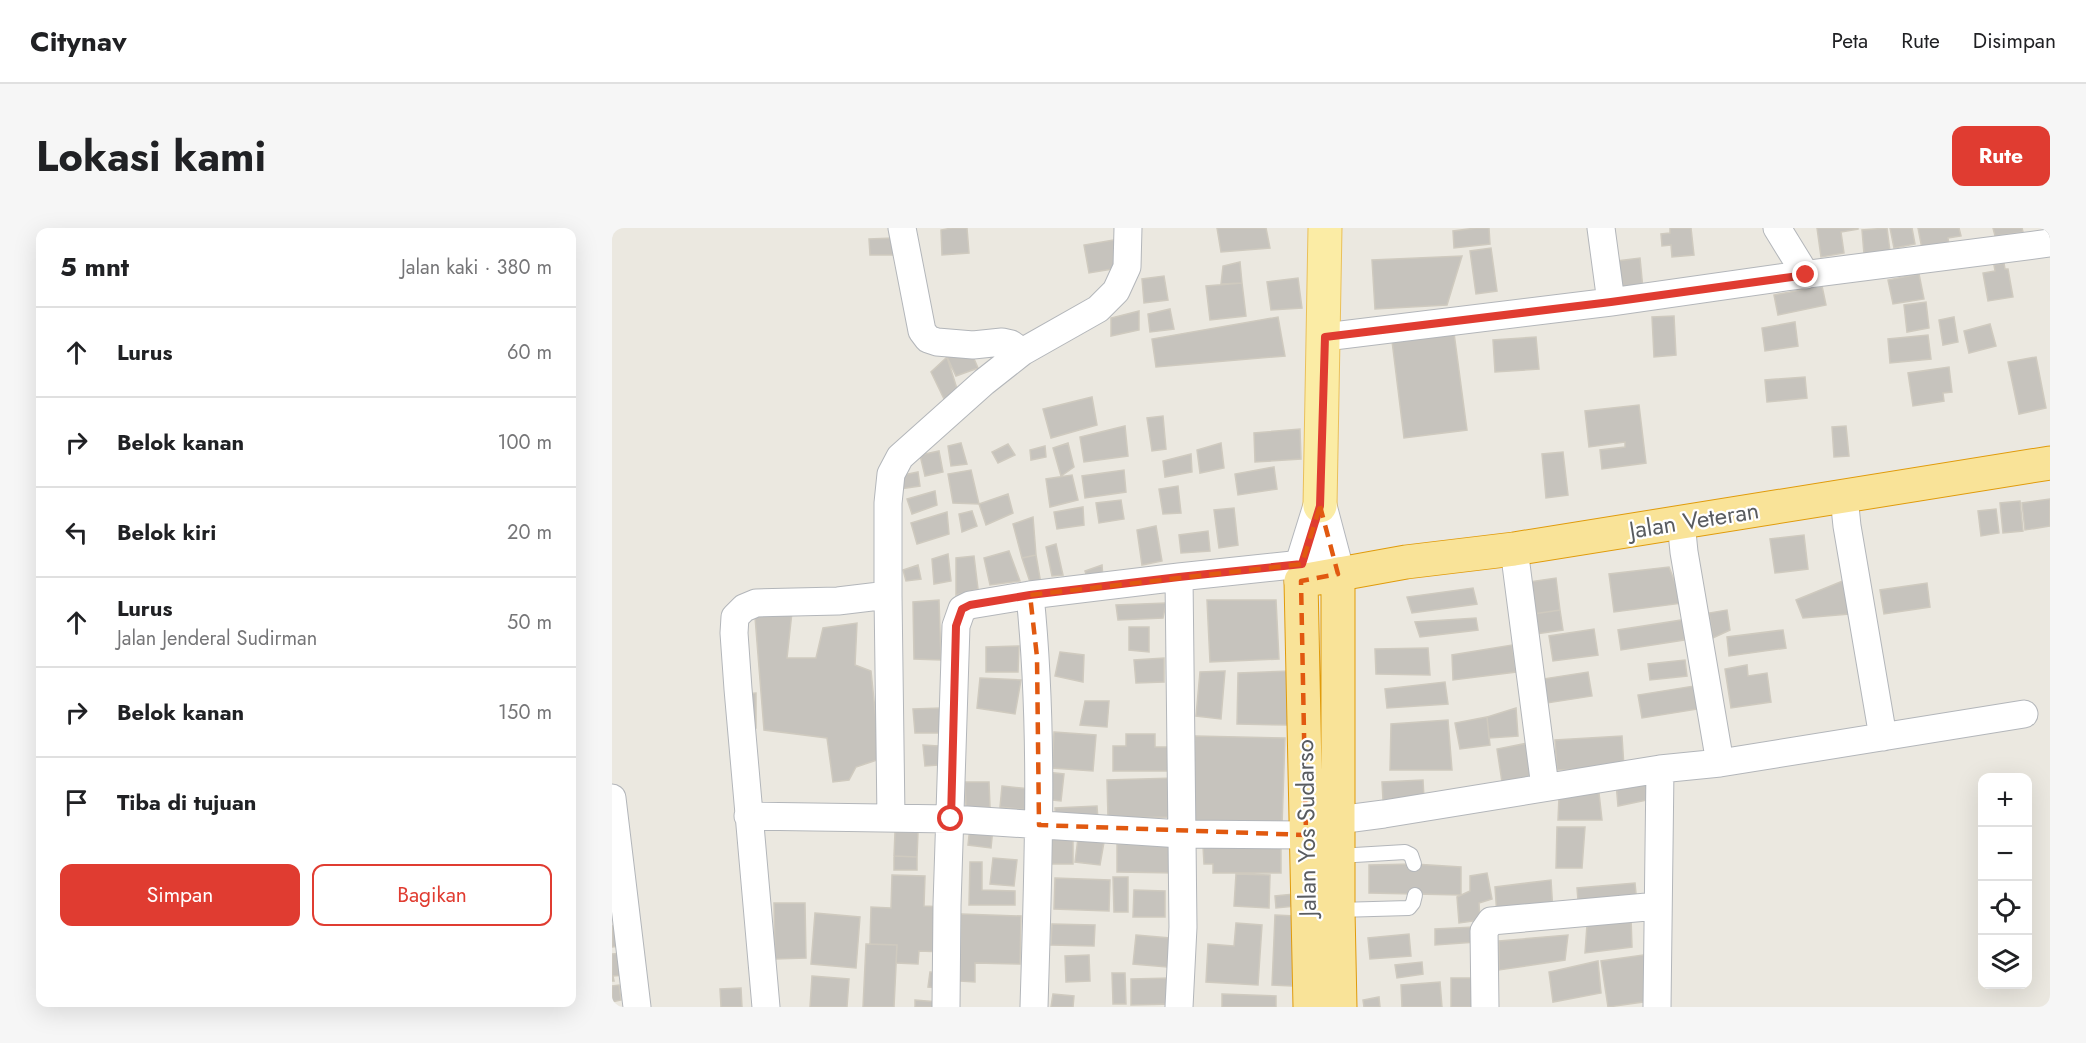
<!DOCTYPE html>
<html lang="id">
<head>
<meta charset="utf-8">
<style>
	:root { --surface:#fff; --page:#f6f6f6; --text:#202124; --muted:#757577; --line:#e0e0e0; --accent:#e03c31 }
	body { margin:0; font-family:Jost,sans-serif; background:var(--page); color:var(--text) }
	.controls { position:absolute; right:18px; bottom:18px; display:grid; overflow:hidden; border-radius:12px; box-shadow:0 6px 24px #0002 }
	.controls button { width:54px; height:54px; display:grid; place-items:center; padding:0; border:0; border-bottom:2px solid var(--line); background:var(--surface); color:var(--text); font:30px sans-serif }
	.stop { position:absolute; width:18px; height:18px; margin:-14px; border:4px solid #e03c31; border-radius:50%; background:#fff }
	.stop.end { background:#e03c31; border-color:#fff; box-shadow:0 2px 6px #0008 }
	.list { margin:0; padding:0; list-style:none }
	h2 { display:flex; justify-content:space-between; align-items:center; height:78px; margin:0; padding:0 24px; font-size:26px }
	h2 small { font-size:20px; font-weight:400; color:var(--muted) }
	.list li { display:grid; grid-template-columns:39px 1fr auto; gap:18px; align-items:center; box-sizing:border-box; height:90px; padding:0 24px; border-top:2px solid var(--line) }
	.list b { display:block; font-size:22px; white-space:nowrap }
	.list p { margin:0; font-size:20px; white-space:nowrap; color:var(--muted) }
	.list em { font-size:20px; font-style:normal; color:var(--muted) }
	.actions { display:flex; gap:12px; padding:18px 24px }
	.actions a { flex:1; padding:14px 0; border:2px solid var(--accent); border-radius:12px; text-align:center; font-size:21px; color:var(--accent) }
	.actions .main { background:var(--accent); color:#fff }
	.icon { flex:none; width:33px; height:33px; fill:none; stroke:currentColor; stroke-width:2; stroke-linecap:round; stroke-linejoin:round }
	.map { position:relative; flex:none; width:1438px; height:779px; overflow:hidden; border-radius:12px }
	header { display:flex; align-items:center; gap:36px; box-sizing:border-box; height:84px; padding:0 30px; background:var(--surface); border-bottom:2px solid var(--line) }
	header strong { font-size:28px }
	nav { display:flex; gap:33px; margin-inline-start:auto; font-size:21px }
	.intro { display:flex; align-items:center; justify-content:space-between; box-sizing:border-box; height:144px; padding:0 36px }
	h1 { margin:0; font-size:42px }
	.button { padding:15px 27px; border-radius:12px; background:var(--accent); color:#fff; font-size:21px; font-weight:700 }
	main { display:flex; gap:36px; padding:0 36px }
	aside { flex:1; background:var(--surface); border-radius:12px; box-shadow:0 6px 24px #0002 }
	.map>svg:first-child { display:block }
	.building { fill:#c6c3bd; stroke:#cfcabf; stroke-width:1.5 }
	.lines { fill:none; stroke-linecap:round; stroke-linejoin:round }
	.service-casing { stroke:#b3b6ba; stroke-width:16 }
	.minor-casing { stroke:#b3b6ba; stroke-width:29 }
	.secondary-casing { stroke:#b4b7bc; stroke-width:35 }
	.primary-casing { stroke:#eac05a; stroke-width:35 }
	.trunk-casing { stroke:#e09b0b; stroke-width:35 }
	.service { stroke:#fff; stroke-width:14 }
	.minor { stroke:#fff; stroke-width:27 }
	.secondary { stroke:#fff; stroke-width:33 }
	.primary { stroke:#fbeca5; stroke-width:33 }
	.trunk { stroke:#f9e398; stroke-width:33 }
	.route { stroke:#e03c31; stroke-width:8 }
	.marked { fill:none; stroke:#e15910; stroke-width:4.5; stroke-dasharray:12 8; stroke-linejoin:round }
	.labels { text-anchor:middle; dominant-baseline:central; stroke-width:4.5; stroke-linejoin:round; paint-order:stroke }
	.street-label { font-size:24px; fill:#595c60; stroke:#fff }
</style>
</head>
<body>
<header>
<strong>Citynav</strong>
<nav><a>Peta</a><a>Rute</a><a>Disimpan</a></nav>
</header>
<div class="intro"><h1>Lokasi kami</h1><a class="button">Rute</a></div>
<main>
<aside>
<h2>5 mnt<small>Jalan kaki · 380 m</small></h2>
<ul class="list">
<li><svg class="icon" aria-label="ahead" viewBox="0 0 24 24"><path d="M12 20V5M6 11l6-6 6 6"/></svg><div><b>Lurus</b></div><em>60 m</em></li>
<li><svg class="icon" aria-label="right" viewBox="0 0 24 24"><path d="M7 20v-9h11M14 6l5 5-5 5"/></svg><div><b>Belok kanan</b></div><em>100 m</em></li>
<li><svg class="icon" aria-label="left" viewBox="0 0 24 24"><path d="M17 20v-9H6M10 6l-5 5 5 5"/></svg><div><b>Belok kiri</b></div><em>20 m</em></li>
<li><svg class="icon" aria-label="ahead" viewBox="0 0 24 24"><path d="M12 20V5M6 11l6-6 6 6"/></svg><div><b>Lurus</b><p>Jalan Jenderal Sudirman</p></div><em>50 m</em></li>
<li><svg class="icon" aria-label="right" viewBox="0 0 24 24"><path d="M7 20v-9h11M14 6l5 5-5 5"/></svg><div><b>Belok kanan</b></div><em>150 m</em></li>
<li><svg class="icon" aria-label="arrive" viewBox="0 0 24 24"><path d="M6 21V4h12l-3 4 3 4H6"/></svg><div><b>Tiba di tujuan</b></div></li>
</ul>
<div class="actions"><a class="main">Simpan</a><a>Bagikan</a></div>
</aside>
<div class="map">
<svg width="1438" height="779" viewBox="0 0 1438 779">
	<rect width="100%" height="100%" fill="#ebe8e0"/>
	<path class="building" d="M340,0H355L357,25L330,27L329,2Z
		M605,0H654L658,20L609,24Z
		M864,0H877L878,16L842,20L841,3Z
		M1058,0H1079L1082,27L1060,29L1059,17L1050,18L1049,6L1058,5Z
		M1205,0H1246V1L1229,4L1232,25L1209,29Z
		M1275,0L1278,23L1252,26L1250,2Z
		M1278,0H1300L1303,16L1282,20Z
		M1306,0H1347L1349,8L1336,10L1337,17L1310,21Z
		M1381,0H1410L1411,4L1383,8Z
		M281,10L286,27H258L257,11Z
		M508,11L506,40L477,45L472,17Z
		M879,20L885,63L864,66L858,23Z
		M850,28L835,77L763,81L760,32Z
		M1028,30L1031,61L1009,63L1005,33Z
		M628,34L630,55L609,56L611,38Z
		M1392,35L1393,41H1396L1401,69L1376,73L1371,45L1383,43L1382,37Z
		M1307,46L1312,71L1281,76L1276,52Z
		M552,48L556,72L532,75L530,51Z
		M686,50L690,80L659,82L655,54Z
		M630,55L634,88L598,92L594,58Z
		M1210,58L1214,77L1166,87L1162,67Z
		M1314,74L1317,100L1295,104L1292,77Z
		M558,81L562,101L538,104L536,86Z
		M527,83V102L499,108V90Z
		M1062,88L1064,127L1042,129L1040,89Z
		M666,89L673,128L544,139L540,111Z
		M1342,89L1346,114L1331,117L1327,92Z
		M1183,94L1186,118L1153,123L1150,100Z
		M1378,96L1384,118L1357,125L1352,103Z
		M842,105L855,202L792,210L780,113Z
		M1316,107L1319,131L1278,135L1276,111Z
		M924,109L927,141L883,144L881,112Z
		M357,119L366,140L344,148L335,129Z
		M335,129L346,164L333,173L319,144Z
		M1424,129L1434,180L1407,186L1396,134Z
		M1337,139L1340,164L1331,165L1332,173L1301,178L1296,145Z
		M1193,149L1195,170L1155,174L1153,152Z
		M480,169L485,197L439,210L431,181Z
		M1027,177L1034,235L990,241L988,222L1013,219V214L977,219L973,183Z
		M551,188L554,221L540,223L535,190Z
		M513,198L516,228L472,234L468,209Z
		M1234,198L1237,228L1222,229L1220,199Z
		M688,201L689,231L643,234L642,205Z
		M349,215L355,236L339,238L336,218Z
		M456,215L462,239L449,248L441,220Z
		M609,215L612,240L588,245L585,222Z
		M396,216L403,227L386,235L380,224Z
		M433,218L434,229L419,232L418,222Z
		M327,223L331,244L313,248L308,227Z
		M951,224L956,267L934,270L930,226Z
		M579,226L580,244L553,249L551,233Z
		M662,239L665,261L626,267L623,246Z
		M359,242L367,276L341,275L336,246Z
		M512,242L514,264L473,270L470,248Z
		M306,244L308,258L288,261L286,248Z
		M460,247L466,272L438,279L434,251Z
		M566,258L569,285L551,286L547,261Z
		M323,263L325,277L300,286L295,271Z
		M396,266L401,285L374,297L367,276Z
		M1438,271V298L1413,302L1410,275Z
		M509,272L512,291L487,295L484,275Z
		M1408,273L1411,303L1391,305L1388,275Z
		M471,279L472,297L445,301L442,284Z
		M622,280L626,317L607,320L602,282Z
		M1384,281L1387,305L1369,308L1366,283Z
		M360,283L365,298L350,304L347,286Z
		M335,284L337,306L305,316L299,295Z
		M421,289L424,327L410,330L401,296Z
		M544,298L550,333L530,337L525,302Z
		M596,303L598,323L569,325L567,307Z
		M1192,307L1196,341L1163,345L1158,311Z
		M444,316L451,347L440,348L434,319Z
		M397,323L408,353L378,357L372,330Z
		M336,326L339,353L322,356L320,331Z
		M424,327L429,356L419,357L410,330Z
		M362,328L366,361L344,367V330Z
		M306,337L309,351L294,353L291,342Z
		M490,337L491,350L476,353L473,343Z
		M1057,339L1071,375L1002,384L997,346Z
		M944,350L948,382L915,387L910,355Z
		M1233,352L1237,386L1191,390L1184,372Z
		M1315,355L1318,379L1272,386L1268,362Z
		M861,360L865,376L800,385L795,369Z
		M327,372L329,432L302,431L301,374Z
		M595,372H664L667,431L598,434Z
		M554,375L551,390L506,392L504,377Z
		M948,382L951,402L917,407L915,387Z
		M1115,382L1118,402L1101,410L1097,385Z
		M180,384L175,430H204L211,400L245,395L243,437L259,443L268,531L244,539L237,552L221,554L215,510L152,502L143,389Z
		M864,390L866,402L808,409L803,394Z
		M1076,391L1072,412L1009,422L1006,402Z
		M517,399H537V424L517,422Z
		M982,401L986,427L941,433L937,408Z
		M1171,402L1174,420L1117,428L1115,409Z
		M900,417L904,444L841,452L840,427Z
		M407,418L406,444H374V419Z
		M816,420L818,447L764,446L763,421Z
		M448,424L472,427L471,454L443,448Z
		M552,430V454L524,455L522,432Z
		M1073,432L1075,448L1038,452L1036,436Z
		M1135,437L1136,448L1155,445L1159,474L1119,480L1113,441Z
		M613,443L609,491L584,488L588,444Z
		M679,443L677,497L625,496L626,445Z
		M976,444L980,468L935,475L931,451Z
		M368,450L409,452L403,486L365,480Z
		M833,454L836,476L775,480L773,461Z
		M1082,458L1086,481L1030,490L1026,467Z
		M144,465V500H131L130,466Z
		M473,473H497L495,499L468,497Z
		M329,480L328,505H303L301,481Z
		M904,480L906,508L877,510L875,489Z
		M875,489L878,517L848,521L843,495Z
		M836,492L840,542H778L779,496Z
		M442,504L484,507L481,543L440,540Z
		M514,506H543V519H558V543H501V518H514Z
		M583,508L673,510L670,598L581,596Z
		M1010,508L1012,539L945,542L943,512Z
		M916,515L919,548L890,554L885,521Z
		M311,517L326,518V537L313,538Z
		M434,544L452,546L449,573L431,571Z
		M563,550L564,589L496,590L495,552Z
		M811,552L812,570L771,572L770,554Z
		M1038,552L1040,571L1006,578L1004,555Z
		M353,554H377L378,579L354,580Z
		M390,558L419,561L417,582L388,579Z
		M987,565L990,592H946L947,569Z
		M485,578L486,592L444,595L443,580Z
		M358,598L381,600L379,620L356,617Z
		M945,599H973L970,640H944Z
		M283,604H306L305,629L282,628Z
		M440,607H461V636H440Z
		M669,608V645H601V636H592L591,618Z
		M466,610L492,614L488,637L463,634Z
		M505,616L563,618V645L505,644Z
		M282,628L305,629V642H282Z
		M381,630L405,632L402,658L378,656Z
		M358,634H370V662L403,663V677H357Z
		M802,636L849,639V667L757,665V637Z
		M875,645L880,671L867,675L868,692L847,695L845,669L858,663V648Z
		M624,646L658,647L657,680L622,678Z
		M280,647L313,648L312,678L332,679L331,724L307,723L306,736L284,735L285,717L258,716L259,679L279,680Z
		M501,649H516V684H502Z
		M443,650L498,652L497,683L442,681Z
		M939,652L941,684L885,688L883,659Z
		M1023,655L1025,676L967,685L965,660Z
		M522,662L553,663V689H521Z
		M682,666L683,678L664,680L663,668Z
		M162,675H193L194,730L163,731Z
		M203,685L248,689L244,740L199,736Z
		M349,686L409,688L408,736L363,735V754L348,753Z
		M663,687L683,688L680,758L660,757Z
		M1019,689L1020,719L973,725L975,697Z
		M624,695L650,697L646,757L594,754L596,716L622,718Z
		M440,696L483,697L482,718L439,717Z
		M5,697L7,718L0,719V698Z
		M862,699L864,714L823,717V701Z
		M797,706L799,728L758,731L756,710Z
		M524,707L558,710L555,739L521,736Z
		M956,707L953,732L887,742V713Z
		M254,716L285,717L282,779H251Z
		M10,725L12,747L1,748L2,753H0V726Z
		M1038,726V773L996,779L989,733Z
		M477,727L478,753L454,754L453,728Z
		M986,733L989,765L941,774L937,744Z
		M810,734L811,746L785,750L783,737Z
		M318,744L329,745L327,760L316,759Z
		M500,745H513L514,776H501Z
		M200,748L237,751L235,779H198Z
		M559,750L560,776L519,777V751Z
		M839,750H861L863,779H839Z
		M828,754L830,779H790L789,757Z
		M7,757L9,772L0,774V758Z
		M129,760L130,779H109L108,761Z
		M441,766L462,768L461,779H439Z
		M610,766L664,768V779H610Z
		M767,769L768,779H752L751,772Z
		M303,772L326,774V779H303Z"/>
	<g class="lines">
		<defs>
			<path id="service" d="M726,628L793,624L799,627L802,636
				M726,682L797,680L801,675L803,667"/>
			<path id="minor" d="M290,0L310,103L316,111L325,114L361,117L390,114L399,116L410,124
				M989,0L999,74
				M1165,0L1194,47
				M713,109L999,74L1174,49L1438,15
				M1232,269L1235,298L1271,509
				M1069,294L1072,324L1108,535
				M902,321L933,559
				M567,349L571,699L567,779
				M276,367L279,590
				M418,367C432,504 426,642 422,779
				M0,570L25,779
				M136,588L339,591L569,606L694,607
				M726,592L772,586L1048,541L1108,535L1412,486
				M154,779L126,461L122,405L123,389L132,380L144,375L226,373L276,367V275L279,246L288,229L372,154L410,124L486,81L504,63L515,39L516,0
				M334,779L335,677L344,398L350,381L358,377L418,367L567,349L690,336
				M873,779L872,703L879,693L1046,678
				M1045,779L1048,541"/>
			<path id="secondary" d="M708,278L726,346
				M689,353L690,336L708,278"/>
			<path id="primary" d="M708,278L713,0"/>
			<path id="trunk" d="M726,346V682L728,779
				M698,779L689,353L794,334L902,321L1438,235"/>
		</defs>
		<use href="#service" class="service-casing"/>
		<use href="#minor" class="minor-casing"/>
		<use href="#secondary" class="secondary-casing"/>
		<use href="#primary" class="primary-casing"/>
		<use href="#trunk" class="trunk-casing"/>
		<use href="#service" class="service"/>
		<use href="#minor" class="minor"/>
		<use href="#secondary" class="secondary"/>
		<use href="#primary" class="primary"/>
		<use href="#trunk" class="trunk"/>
	</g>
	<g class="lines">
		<path class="route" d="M339,591L344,398L350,381L358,377L418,367L567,349L690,336L708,278L713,109L999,74L1194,47"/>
	</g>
	<path class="marked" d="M708,278L726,346L689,353L694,607L427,597L425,429L418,367L690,336Z"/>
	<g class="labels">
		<g class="street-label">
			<text transform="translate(1082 292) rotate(-9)">Jalan Veteran</text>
			<text transform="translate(694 600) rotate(-91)">Jalan Yos Sudarso</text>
		</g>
	</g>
</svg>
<div class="controls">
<button>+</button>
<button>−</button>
<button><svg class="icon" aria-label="locate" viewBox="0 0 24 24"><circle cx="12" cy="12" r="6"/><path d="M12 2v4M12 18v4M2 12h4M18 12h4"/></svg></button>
<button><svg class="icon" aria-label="layers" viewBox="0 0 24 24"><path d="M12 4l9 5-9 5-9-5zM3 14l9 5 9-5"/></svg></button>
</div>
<div class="stop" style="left:339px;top:591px"></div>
<div class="stop end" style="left:1194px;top:47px"></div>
</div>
</main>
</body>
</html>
